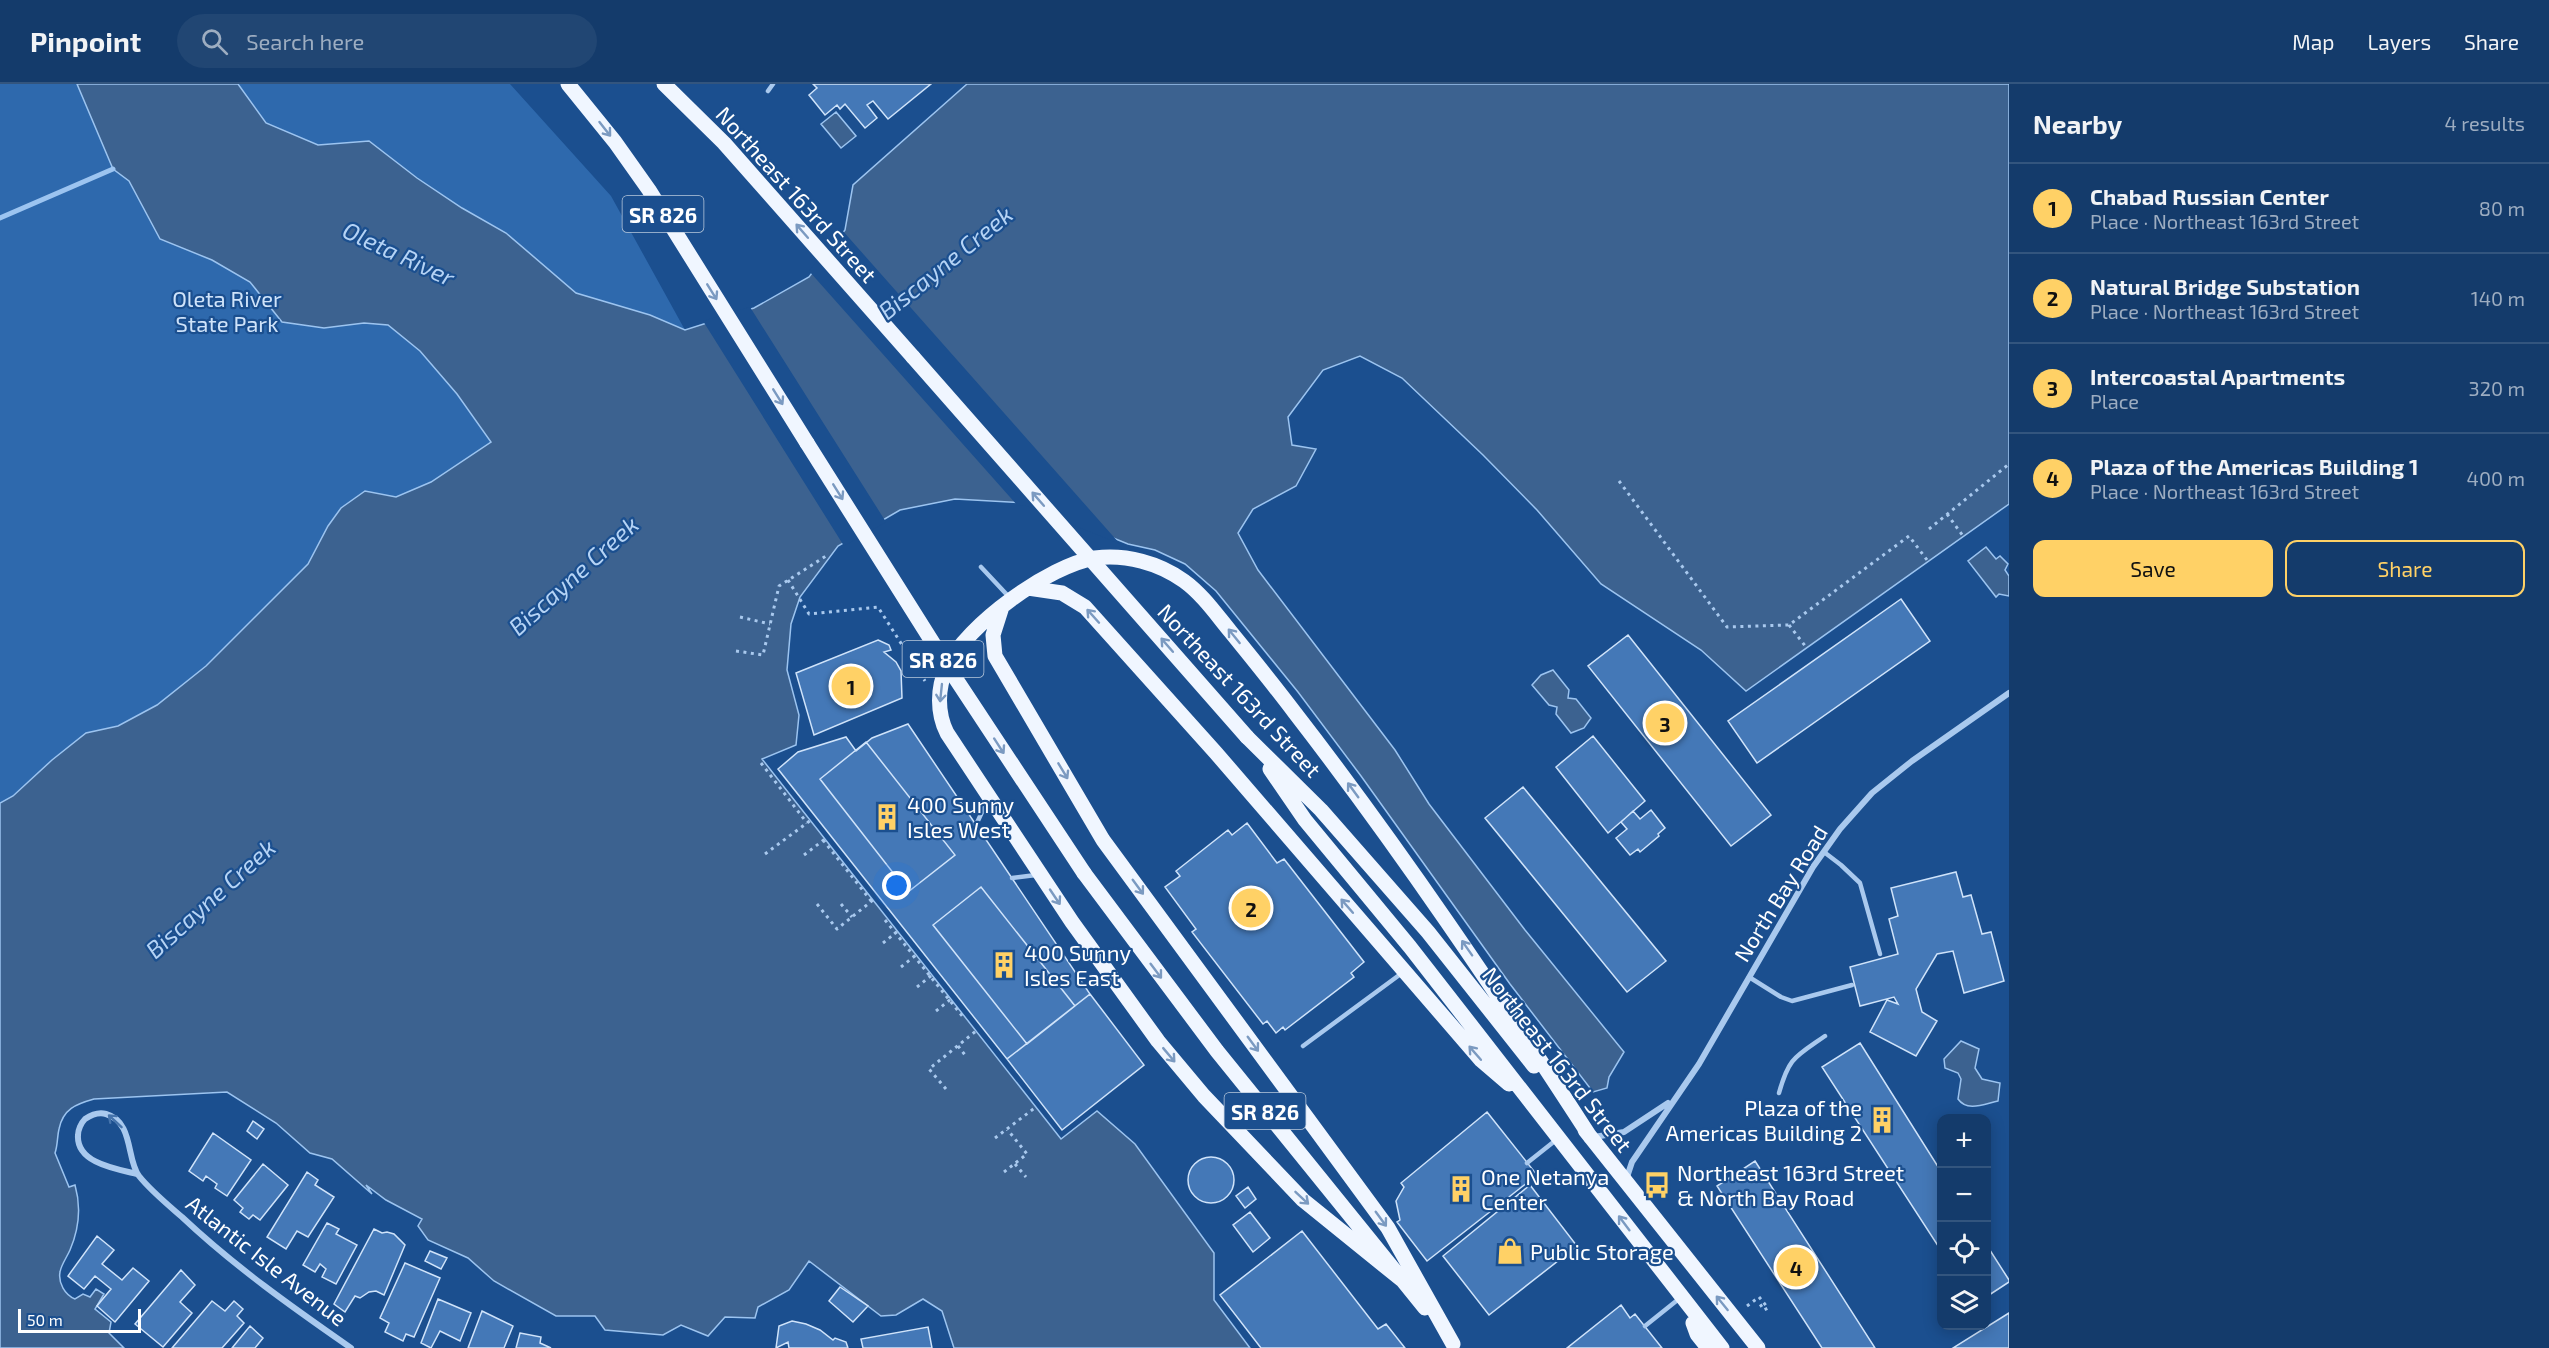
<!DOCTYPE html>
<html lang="en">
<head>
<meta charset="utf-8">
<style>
	:root { --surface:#143b6b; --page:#214673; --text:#f1f3f6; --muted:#9dadc1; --line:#33557e; --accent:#ffd166 }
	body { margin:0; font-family:"Exo 2",sans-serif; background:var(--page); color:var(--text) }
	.controls { position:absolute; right:18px; bottom:18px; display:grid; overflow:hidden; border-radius:12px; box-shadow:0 3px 15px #0003 }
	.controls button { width:54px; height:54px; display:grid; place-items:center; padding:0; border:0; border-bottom:2px solid var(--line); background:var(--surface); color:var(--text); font:30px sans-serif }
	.scale { position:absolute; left:18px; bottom:15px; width:123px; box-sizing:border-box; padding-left:6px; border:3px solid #fff; border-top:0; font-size:16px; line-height:21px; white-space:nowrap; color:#fff; -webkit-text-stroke:4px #1b4f8f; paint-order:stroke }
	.you { position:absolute; left:897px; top:802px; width:21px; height:21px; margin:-15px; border:4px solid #fff; border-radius:50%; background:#1a73e8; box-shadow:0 0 0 9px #1a73e833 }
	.badge { display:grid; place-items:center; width:39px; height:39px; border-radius:50%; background:var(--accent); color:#111; font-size:20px; font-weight:700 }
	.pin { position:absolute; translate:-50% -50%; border:3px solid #fff; box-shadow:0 2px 6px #0006 }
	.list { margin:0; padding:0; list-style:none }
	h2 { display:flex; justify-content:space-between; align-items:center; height:78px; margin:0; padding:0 24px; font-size:26px }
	h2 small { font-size:20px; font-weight:400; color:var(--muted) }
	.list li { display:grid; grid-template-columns:39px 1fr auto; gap:18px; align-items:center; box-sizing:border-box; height:90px; padding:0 24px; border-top:2px solid var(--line) }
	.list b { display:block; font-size:22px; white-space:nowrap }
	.list p { margin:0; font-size:20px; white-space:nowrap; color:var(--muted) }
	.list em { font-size:20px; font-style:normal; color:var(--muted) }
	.actions { display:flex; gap:12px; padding:18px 24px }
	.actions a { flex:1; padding:14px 0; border:2px solid var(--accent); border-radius:12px; text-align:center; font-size:21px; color:var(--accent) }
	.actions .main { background:var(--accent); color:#111 }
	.icon { flex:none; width:33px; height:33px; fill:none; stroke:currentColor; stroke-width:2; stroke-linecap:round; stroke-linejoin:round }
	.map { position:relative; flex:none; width:2009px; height:1264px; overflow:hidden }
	header { display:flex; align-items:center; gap:36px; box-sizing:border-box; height:84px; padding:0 30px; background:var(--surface); border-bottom:2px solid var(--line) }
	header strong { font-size:28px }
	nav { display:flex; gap:33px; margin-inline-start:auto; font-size:21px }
	.search { width:420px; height:54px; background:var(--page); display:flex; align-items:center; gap:15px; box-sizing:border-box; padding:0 21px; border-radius:33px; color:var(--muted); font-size:22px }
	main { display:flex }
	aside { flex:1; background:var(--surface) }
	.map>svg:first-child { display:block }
	.green { fill:#2e69ad }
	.water { fill:#3c6290; stroke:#9cc4f0; stroke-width:1.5 }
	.pier { fill:#1b4f8f }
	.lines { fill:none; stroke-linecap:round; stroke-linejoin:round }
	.stream { stroke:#9cc4f0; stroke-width:5 }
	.building { fill:#4478b7; stroke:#cfe3fa; stroke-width:1.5 }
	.path { stroke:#a9c9ee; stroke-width:3; stroke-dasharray:3 4.5; stroke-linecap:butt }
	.service { stroke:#a9c9ee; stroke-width:4.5 }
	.minor { stroke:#a9c9ee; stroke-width:6 }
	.primary { stroke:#f0f6ff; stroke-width:15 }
	.primary-bridge { stroke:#f0f6ff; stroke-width:15 }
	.oneway { stroke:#7b9ac1 }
	.oneway2 { stroke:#4674ac }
	.labels { text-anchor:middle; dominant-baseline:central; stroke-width:4.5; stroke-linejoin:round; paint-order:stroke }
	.shield { fill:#1b4f8f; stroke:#bbcadd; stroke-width:1.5 }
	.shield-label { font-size:21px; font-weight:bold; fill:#fff }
	.street-label { font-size:22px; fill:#fff; stroke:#1b4f8f }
	.park-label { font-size:22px; fill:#cfe3fa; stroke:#1b4f8f }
	.poi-label { font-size:22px; fill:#fff; stroke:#1b4f8f; text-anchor:start }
	.water-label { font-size:24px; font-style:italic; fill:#b5d3f5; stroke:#1b4f8f }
</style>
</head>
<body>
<header>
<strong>Pinpoint</strong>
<div class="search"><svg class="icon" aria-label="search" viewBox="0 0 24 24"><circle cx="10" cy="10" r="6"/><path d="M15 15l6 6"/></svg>Search here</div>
<nav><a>Map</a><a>Layers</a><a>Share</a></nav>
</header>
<main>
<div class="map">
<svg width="2009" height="1264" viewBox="0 0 2009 1264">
	<rect width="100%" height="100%" fill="#1b4f8f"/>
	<path class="green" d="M0,0H510L611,112L685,246L491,358L431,398L396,413L365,407L341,424L328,442L308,480L206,582L157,621L118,642L86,649L52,676L13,712L0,719Z"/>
	<path class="water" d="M77,0H238L266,39L318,61L369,57L417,94L462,124L506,149L576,209L650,231L685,246L754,224L809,193L845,146L853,101L967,0H2009V420L1746,607L1701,566L1601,500L1537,426L1483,371L1402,294L1360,272L1323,286L1288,333L1292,361L1316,365L1296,402L1253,425L1238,449L1258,486L1395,666L1429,720L1525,846L1624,968L1609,993L1607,1004L1593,1008L1510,900L1361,692L1298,608L1216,507L1185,480L1155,466L1128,460L1027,419L955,415L900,426L838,462L800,513L791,540L787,586L799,631L796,661L762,675L1061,1055L1097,1027L1135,1060L1214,1169V1216L1250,1264H954L942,1227L923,1215L896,1231L881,1232L809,1177L789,1206L758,1223L755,1234L725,1233L708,1252L681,1241L663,1251L605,1246L595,1232H556L494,1197L468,1174L428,1156L418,1142L422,1135L386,1116L366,1101L372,1110L332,1075L310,1069L276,1039L227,1008L94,1015C76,1020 63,1025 59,1045C57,1053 58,1060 55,1069L69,1103L75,1101C81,1122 79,1145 70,1166C67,1173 61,1181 60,1188C58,1199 65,1211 75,1215L83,1210L90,1213L96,1205L104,1210L95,1225L111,1238L109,1249L124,1264H0V719L13,712L52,676L86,649L118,642L157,621L206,582L308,480L328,442L341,424L365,407L396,413L431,398L491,358L457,310L420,267L388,241L364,239L324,244L282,238L250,198L212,176L160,155L129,97L113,85Z
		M836,28L856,52L841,64L821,40Z
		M1986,463L1996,475L2000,472L2008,480L2005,486L2009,492V512L1999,510L1996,513L1968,477Z
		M1553,586L1569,606L1568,614L1576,615L1591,634L1584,644L1571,649L1556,630L1557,623L1549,621L1532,601L1541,591Z
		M1961,957L1979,965L1975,984L1982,995L2000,999L1998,1017C1984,1020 1967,1028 1958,1015L1961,995L1958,989L1945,984L1944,975Z"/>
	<path class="pier" d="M842,146L1120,460L1026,422L1017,421L809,187Z
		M750,223L886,438L844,462L703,237Z"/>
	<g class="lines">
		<path class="stream" d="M0,134L113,85"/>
	</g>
	<path class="building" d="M813,0H931L888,35L873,17L867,21L877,34L865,44L845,20L840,25L837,21L825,31L809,11L817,4Z
		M1901,515L1930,557L1757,679L1728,637Z
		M1628,551L1771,731L1731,762L1588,582Z
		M878,556L889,561L891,566L884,568L896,578L901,587L902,614L814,651L796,589Z
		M908,640L1090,910L1007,975L778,685L798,668L846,653L856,667L872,654Z
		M1593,652L1645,717L1608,749L1556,683Z
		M866,658L955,771L908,808L820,695Z
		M1523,703L1666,877L1627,908L1485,734Z
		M1651,726L1665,744L1658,750L1659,752L1640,768L1638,765L1630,771L1616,754L1627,745L1621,738L1633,727L1640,735Z
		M1247,739L1277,779L1284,775L1364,878L1351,889L1354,893L1285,946L1283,943L1276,949L1267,937L1263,940L1192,848L1196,845L1165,803L1180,792L1176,787L1228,746L1232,751Z
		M1956,788L1963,813L1971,811L1982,850L1991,848L2004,897L1964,909L1953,867L1937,870L1916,905L1922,928L1937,937L1916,972L1870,948L1887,916L1898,920L1894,913L1860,922L1850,883L1898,870L1889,835L1898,832L1891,804Z
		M981,803L1075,922L1027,960L933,841Z
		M1090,910L1144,981L1062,1046L1007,975Z
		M1860,959L1942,1089V1168L1822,983Z
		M1487,1028L1537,1091L1427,1177L1397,1138L1400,1136L1396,1117L1404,1103L1401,1099Z
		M253,1037L264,1045L257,1055L247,1047Z
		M213,1049L251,1076L227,1112L215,1104L217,1100L206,1092L203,1097L189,1087Z
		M1188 1096a23 23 0 1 1 46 0a23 23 0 1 1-46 0Z
		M1755,1077L1875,1264H1822L1717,1102Z
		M263,1080L288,1101L260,1136L253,1131L249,1135L240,1128L243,1124L234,1116Z
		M307,1088L318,1096L315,1101L334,1113L308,1153L297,1147L286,1165L267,1153Z
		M1530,1101L1577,1162L1489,1231L1443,1172Z
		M1248,1103L1256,1115L1245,1124L1236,1112Z
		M1250,1128L1270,1154L1253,1168L1233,1141Z
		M327,1139L339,1145L336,1150L357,1161L336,1200L322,1193L326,1185L320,1180L315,1188L303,1181Z
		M374,1145L382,1149L387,1148L394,1150L405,1161L384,1211L376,1207L369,1208L360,1214L355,1212L345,1228L334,1220Z
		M1302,1147L1378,1245L1386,1240L1405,1264H1261L1220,1211Z
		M97,1152L114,1166L102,1180L122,1196L133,1184L149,1197L115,1238L97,1222L111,1205L95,1192L84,1205L68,1192Z
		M1986,1160L2009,1196V1198L1986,1213Z
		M430,1167L447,1174L441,1185L425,1177Z
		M405,1179L440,1194L414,1253L406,1250L403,1257L385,1248L389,1239L380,1234Z
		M181,1186L195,1201L180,1218L192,1229L163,1263L135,1240Z
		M840,1203L868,1222L853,1238L829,1217Z
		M438,1215L471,1229L460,1257L440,1247L431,1264L421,1259Z
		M212,1217L225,1227L234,1217L243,1225L237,1232L244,1239L222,1264H172Z
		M1621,1221L1630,1234L1635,1230L1662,1264H1567Z
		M482,1227L513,1242L504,1264H468Z
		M2009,1229V1264H1953Z
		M792,1237L806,1240L820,1246L833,1256L835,1254L846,1258L848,1264H789L788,1258L776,1264L779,1242Z
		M250,1242L263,1254L255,1264H232Z
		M928,1243L932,1264H863L861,1255Z
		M520,1249L541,1253L540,1259L551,1264H516Z"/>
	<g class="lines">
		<path class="path" d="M1619,397L1727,543L1789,541L1909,452L1927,476
			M1947,430L1963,452
			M1929,445L2009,380
			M788,496L809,530L878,523L925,597
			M740,533L770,540
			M1789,541L1806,563
			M736,567L763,571L779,502L826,472
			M761,679L807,739
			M823,756L872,818
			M765,770L811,736
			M804,771L825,755
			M817,820L837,845L873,816
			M841,820L852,833
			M885,836L963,933
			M883,859L898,847
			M901,883L916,871
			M917,903L932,891
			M936,927L951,915
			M958,962L965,971
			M946,1005L929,985L976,947
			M995,1054L1036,1023
			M1015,1080L1026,1093
			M1004,1088L1027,1070L1007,1045
			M1747,1222L1759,1213L1768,1224L1764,1226L1760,1220"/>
		<path class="service" d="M768,7L773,0
			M981,483L1010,514
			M976,741L987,717
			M1824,768L1841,781L1860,799L1880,870
			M1012,794L1036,791
			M1749,893L1781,913L1792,917L1852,901
			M1303,962L1402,889
			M1779,1009C1789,973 1795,973 1825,952
			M1527,1079L1556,1056
			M1645,1242L1680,1214"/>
		<path class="minor" d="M1594,1053L1624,1048L1668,1019
			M137,1090C116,1085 76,1079 78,1051C78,1046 81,1039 85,1035C91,1031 99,1028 106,1030C134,1038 126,1075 139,1092C151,1107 167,1120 182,1133C234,1182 292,1223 351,1264
			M1626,1096L1632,1078L1699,980L1813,783L1840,745L1872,709L1912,677L2009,609"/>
		<path class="primary" d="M568,0L615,58L649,106L807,359
			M664,0L724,59L913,273
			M1028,504L1062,509L1085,523L1216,669L1481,976L1509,1000
			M1001,526L993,551L995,572L1103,756L1388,1144L1453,1260
			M1247,653L1321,726L1428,848L1534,982
			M1270,685L1305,736L1410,863L1722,1264
			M1084,789L1217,967L1425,1224
			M1585,1046L1758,1264
			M1402,1196L1303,1116L1204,1012L1158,957L1072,838L947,649C937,629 937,604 947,583C966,541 1050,481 1095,474C1126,470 1159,479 1184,497C1202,510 1216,530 1230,547C1252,574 1274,601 1295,629C1401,766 1497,909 1591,1054
			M1693,1239L1697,1250L1708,1264"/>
		<path class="primary-bridge" d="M913,273L1247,653
			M807,359L950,586L1084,789"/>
	</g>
	<defs><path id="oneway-shaft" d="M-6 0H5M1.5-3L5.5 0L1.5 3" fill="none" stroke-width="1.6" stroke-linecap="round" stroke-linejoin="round" transform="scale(1.5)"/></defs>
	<g class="oneway">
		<use href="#oneway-shaft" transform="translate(605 45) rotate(52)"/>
		<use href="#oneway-shaft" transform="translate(802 147) rotate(-131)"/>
		<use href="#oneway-shaft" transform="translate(712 208) rotate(58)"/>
		<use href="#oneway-shaft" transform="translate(778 313) rotate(58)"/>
		<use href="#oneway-shaft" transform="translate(838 408) rotate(58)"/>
		<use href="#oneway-shaft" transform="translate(1038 415) rotate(-131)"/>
		<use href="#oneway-shaft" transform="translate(1093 532) rotate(-132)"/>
		<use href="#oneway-shaft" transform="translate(1234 552) rotate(-129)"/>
		<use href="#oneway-shaft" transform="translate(1167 561) rotate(-131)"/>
		<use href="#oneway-shaft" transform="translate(941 609) rotate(96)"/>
		<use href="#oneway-shaft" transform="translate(999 662) rotate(57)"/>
		<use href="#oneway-shaft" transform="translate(1063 687) rotate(59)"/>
		<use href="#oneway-shaft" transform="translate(1353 706) rotate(-126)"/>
		<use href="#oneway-shaft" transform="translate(1138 803) rotate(54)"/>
		<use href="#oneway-shaft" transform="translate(1055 813) rotate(56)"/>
		<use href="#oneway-shaft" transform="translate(1347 822) rotate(-131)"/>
		<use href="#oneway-shaft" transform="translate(1467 864) rotate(-125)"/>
		<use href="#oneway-shaft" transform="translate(1156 887) rotate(53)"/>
		<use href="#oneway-shaft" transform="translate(1253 960) rotate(54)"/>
		<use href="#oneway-shaft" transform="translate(1475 969) rotate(-131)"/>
		<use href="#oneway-shaft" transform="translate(1169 971) rotate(50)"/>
		<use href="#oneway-shaft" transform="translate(1302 1114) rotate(43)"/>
		<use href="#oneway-shaft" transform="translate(1381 1135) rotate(54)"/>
		<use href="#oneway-shaft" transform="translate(1624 1139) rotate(-127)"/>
		<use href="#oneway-shaft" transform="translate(1722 1219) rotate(-129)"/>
	</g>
	<use class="oneway2" href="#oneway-shaft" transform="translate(115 1037) rotate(-137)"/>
	<defs>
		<symbol id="building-bare" viewBox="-9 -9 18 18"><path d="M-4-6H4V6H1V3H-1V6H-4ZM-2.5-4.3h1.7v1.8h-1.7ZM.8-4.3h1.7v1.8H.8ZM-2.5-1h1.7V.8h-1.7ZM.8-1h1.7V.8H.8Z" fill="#ffd166" stroke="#1b4f8f" stroke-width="2.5" paint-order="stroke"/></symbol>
		<symbol id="bus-bare" viewBox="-9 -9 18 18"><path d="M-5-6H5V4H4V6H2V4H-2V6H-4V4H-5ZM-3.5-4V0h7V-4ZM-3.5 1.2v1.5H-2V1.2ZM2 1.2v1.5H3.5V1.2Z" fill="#ffd166" stroke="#1b4f8f" stroke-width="2.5" paint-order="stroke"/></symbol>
		<symbol id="shop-bare" viewBox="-9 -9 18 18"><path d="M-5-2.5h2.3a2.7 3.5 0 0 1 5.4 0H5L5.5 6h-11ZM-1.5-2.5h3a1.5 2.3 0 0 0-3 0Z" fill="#ffd166" stroke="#1b4f8f" stroke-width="2.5" paint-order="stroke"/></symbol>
	</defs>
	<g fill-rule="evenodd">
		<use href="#building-bare" x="868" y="714" width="38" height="38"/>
		<use href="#building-bare" x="985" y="862" width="38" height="38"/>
		<use href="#building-bare" x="1863" y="1017" width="38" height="38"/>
		<use href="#bus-bare" x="1638" y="1082" width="38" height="38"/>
		<use href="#building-bare" x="1442" y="1086" width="38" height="38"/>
		<use href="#shop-bare" x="1491" y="1148" width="38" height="38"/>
	</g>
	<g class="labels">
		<g class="shield">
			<rect x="622.5" y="112" width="81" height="36" rx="4.5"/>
			<rect x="902.5" y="557" width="81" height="36" rx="4.5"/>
			<rect x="1224.5" y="1009" width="81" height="36" rx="4.5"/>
		</g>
		<g class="shield-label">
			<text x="663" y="130">SR 826</text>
			<text x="943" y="575">SR 826</text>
			<text x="1265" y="1027">SR 826</text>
		</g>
		<g class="street-label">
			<text transform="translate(797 110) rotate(48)">Northeast 163rd Street</text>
			<text transform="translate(1240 606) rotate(47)">Northeast 163rd Street</text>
			<text transform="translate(1780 809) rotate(-58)">North Bay Road</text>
			<text transform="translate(1558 975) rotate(52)">Northeast 163rd Street</text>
			<text transform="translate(267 1176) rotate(38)">Atlantic Isle Avenue</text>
		</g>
		<g class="park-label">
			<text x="227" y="214">Oleta River<tspan x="227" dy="25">State Park</tspan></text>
		</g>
		<g class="poi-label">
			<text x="907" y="720">400 Sunny<tspan x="907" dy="25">Isles West</tspan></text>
			<text x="1024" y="868">400 Sunny<tspan x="1024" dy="25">Isles East</tspan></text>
			<text x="1862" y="1023" text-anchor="end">Plaza of the<tspan x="1862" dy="25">Americas Building 2</tspan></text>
			<text x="1677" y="1088">Northeast 163rd Street<tspan x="1677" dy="25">&amp; North Bay Road</tspan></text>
			<text x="1481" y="1092">One Netanya<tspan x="1481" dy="25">Center</tspan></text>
			<text x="1530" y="1167">Public Storage</text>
		</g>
		<g class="water-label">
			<text transform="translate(399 169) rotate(25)">Oleta River</text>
			<text transform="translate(945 178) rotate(-39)">Biscayne Creek</text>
			<text transform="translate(573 491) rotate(-42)">Biscayne Creek</text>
			<text transform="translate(210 814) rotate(-42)">Biscayne Creek</text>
		</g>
	</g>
</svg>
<div class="controls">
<button>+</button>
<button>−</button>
<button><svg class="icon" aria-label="locate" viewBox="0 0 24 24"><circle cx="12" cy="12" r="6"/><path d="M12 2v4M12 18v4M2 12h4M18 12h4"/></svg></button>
<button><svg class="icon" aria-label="layers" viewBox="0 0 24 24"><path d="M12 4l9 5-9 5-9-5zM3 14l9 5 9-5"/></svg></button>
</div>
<div class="scale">50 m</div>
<div class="you"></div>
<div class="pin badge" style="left:851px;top:602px">1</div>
<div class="pin badge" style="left:1251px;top:824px">2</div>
<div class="pin badge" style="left:1665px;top:639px">3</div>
<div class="pin badge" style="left:1796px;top:1183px">4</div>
</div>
<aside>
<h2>Nearby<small>4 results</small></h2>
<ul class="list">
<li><span class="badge">1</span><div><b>Chabad Russian Center</b><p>Place · Northeast 163rd Street</p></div><em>80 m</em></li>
<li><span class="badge">2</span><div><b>Natural Bridge Substation</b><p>Place · Northeast 163rd Street</p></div><em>140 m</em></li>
<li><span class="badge">3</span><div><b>Intercoastal Apartments</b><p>Place</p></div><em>320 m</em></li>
<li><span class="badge">4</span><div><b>Plaza of the Americas Building 1</b><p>Place · Northeast 163rd Street</p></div><em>400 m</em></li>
</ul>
<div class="actions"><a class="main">Save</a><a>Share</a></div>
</aside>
</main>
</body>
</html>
